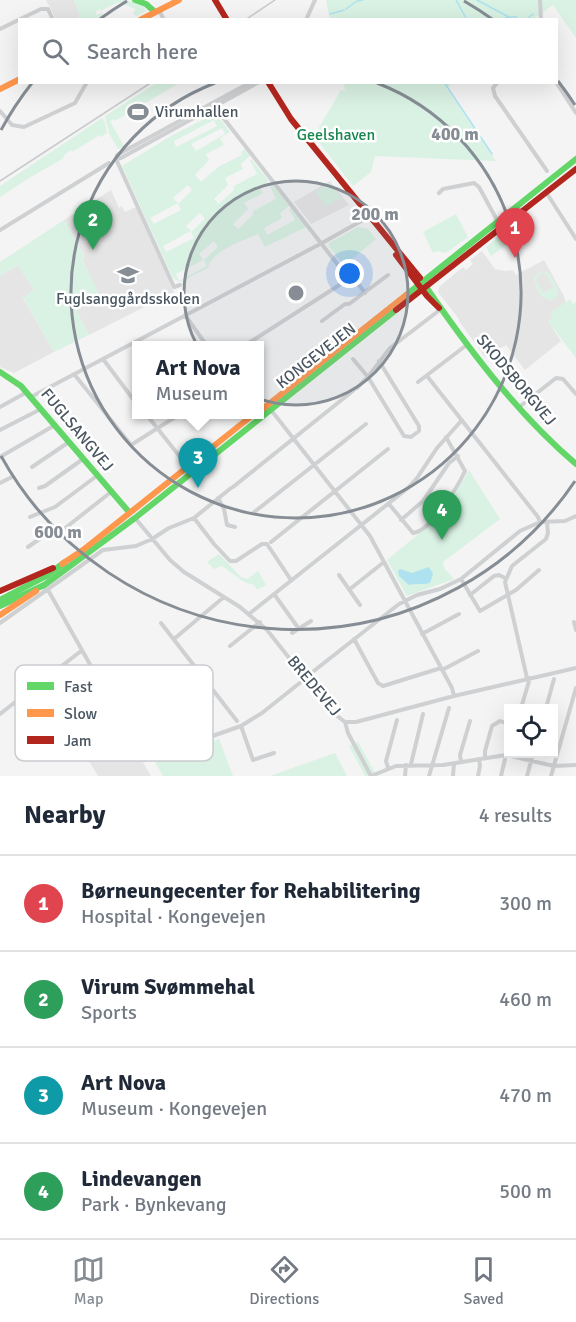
<!DOCTYPE html>
<html lang="en">
<head>
<meta charset="utf-8">
<style>
	:root { --surface:#fff; --page:#f2f2f3; --text:#1f2937; --muted:#747a83; --line:#e0e1e3; --accent:#868d94 }
	body { margin:0; font-family:Signika,sans-serif; background:var(--page); color:var(--text) }
	.controls { position:absolute; right:18px; bottom:18px; display:grid; overflow:hidden; border-radius:0px; box-shadow:0 6px 24px #0002 }
	.controls button { width:54px; height:54px; display:grid; place-items:center; padding:0; border:0; border-bottom:2px solid var(--line); background:var(--surface); color:var(--text); font:30px sans-serif }
	.you { position:absolute; left:350px; top:274px; width:21px; height:21px; margin:-15px; border:4px solid #fff; border-radius:50%; background:#1a73e8; box-shadow:0 0 0 9px #1a73e833 }
	.badge { display:grid; place-items:center; width:39px; height:39px; border-radius:50%; background:var(--accent); color:#fff; font-size:20px; font-weight:700 }
	.pin { position:absolute; translate:-50% -50px; filter:drop-shadow(0 2px 3px #0008) }
	.pin::after { content:''; position:absolute; top:32px; width:21px; height:18px; background:inherit; clip-path:polygon(0 0,100% 0,50% 100%) }
	.popup { position:absolute; left:132px; top:341px; width:132px; height:78px; box-sizing:border-box; display:grid; place-content:center; border-radius:0px; background:var(--surface); filter:drop-shadow(0 2px 4px #0005); font-size:20px; white-space:nowrap; color:var(--muted) }
	.popup b { font-size:22px; color:var(--text) }
	.popup::after { content:''; position:absolute; left:50%; top:100%; margin-left:-12px; border:12px solid transparent; border-top-color:var(--surface) }
	.list { margin:0; padding:0; list-style:none }
	h2 { display:flex; justify-content:space-between; align-items:center; height:78px; margin:0; padding:0 24px; font-size:26px }
	h2 small { font-size:20px; font-weight:400; color:var(--muted) }
	.list li { display:grid; grid-template-columns:39px 1fr auto; gap:18px; align-items:center; box-sizing:border-box; height:96px; padding:0 24px; border-top:2px solid var(--line) }
	.list b { display:block; font-size:22px; white-space:nowrap }
	.list p { margin:0; font-size:20px; white-space:nowrap; color:var(--muted) }
	.list em { font-size:20px; font-style:normal; color:var(--muted) }
	.icon { flex:none; width:33px; height:33px; fill:none; stroke:currentColor; stroke-width:2; stroke-linecap:round; stroke-linejoin:round }
	.map { position:relative; flex:none; width:576px; height:776px; overflow:hidden }
	.search { position:absolute; background:var(--surface); box-shadow:0 6px 24px #0002; left:18px; right:18px; top:18px; height:66px; display:flex; align-items:center; gap:15px; box-sizing:border-box; padding:0 21px; border-radius:0px; color:var(--muted); font-size:22px }
	.sheet { height:462px; background:var(--surface) }
	nav { display:flex; justify-content:space-around; align-items:center; box-sizing:border-box; height:84px; border-top:2px solid var(--line); background:var(--surface); font-size:16px; color:var(--muted) }
	nav a { display:grid; justify-items:center; gap:3px }
	nav .on { color:var(--accent) }
	.map>svg:first-child { display:block }
	.education { fill:#e6e5e6 }
	.green { fill:#d9f2e3; fill-rule:evenodd }
	.water { fill:#aee2f0 }
	.lines { fill:none; stroke-linecap:round; stroke-linejoin:round }
	.stream { stroke:#aee2f0; stroke-width:1.5 }
	.street { stroke:#ced0d2; stroke-width:4 }
	.fast { stroke:#63d668; stroke-width:6 }
	.slow { stroke:#ff974d; stroke-width:6 }
	.jam { stroke:#b3261e; stroke-width:6 }
	.tram { stroke:#c9cacc; stroke-width:1.5 }
	.ring { fill:none; stroke:#868d94; stroke-width:3 }
	.labels { text-anchor:middle; dominant-baseline:central; stroke-width:5; stroke-linejoin:round; paint-order:stroke }
	.poi-label { font-size:16px; fill:#4a5661; stroke:#fff; text-anchor:start }
	.park-label { font-size:16px; fill:#17864f; stroke:#fff }
	.street-label { font-size:16px; fill:#4a5661; stroke:#fff }
	.key { fill:#fff; stroke:#c9ccd0; stroke-width:1.5 }
	.key-label { font-size:16px; fill:#4a5661 }
	.centre { fill:#868d94; stroke:#fff; stroke-width:3 }
	.ring-label { font-size:18px; text-anchor:middle; font-weight:bold; fill:#868d94; stroke:#fff; stroke-width:5; stroke-linejoin:round; paint-order:stroke }
</style>
</head>
<body>
<div class="map">
<svg width="576" height="776" viewBox="0 0 576 776">
	<rect width="100%" height="100%" fill="#f4f4f4"/>
	<path class="education" d="M46,0H74L80,16L77,19H56Z
		M330,181L349,205L311,224L294,202Z
		M111,190L119,208L122,206L125,212L136,207L174,292L89,335L75,308L99,296L82,258L85,256L64,220Z
		M482,251L495,269L505,271L513,270L516,275L544,260L564,296L566,303L551,313L553,318L548,321L561,341L525,370L506,345L485,357L459,321V319L438,292L439,287L463,267L466,270L473,264L470,260Z
		M18,265L34,290L23,298L54,352L14,373L0,367V276Z
		M99,688L151,776H98L59,711Z"/>
	<path class="green" d="M74,0H127L144,7L146,11L137,16L133,14L135,9L119,2L102,10V12L100,9L96,11V15L102,13L103,16L95,19H77L80,16Z
		M326,0H576V38L553,5L534,19L330,20Z
		M158,82L179,83L115,121L114,119L110,121L124,146L118,149L109,133L105,116Z
		M344,83H453L447,88L496,161L375,156L371,172L353,186L314,136L341,90L345,91Z
		M216,113L230,132L220,138L224,145L206,154L209,160L195,175L201,182L218,167L242,155L241,152L245,149L250,156L241,164L243,169L225,178L228,185L214,199L219,204L234,190V186L257,174L250,160L251,159L269,181L260,188L263,193L244,203L248,209L233,224L238,229L253,215V211L276,199L269,184L271,183L289,206L280,213L282,218L264,228L267,235L295,220L289,209L291,208L306,227L265,247L258,234C244,240 210,252 208,268L180,282L173,278L122,166L171,136ZM214,120L217,126L176,147L174,141ZM222,128L225,134L196,151L191,144ZM188,185L192,190L178,204L181,210L154,224L150,218L178,203L173,198ZM200,213L205,219L191,232L194,238L166,252L163,246L191,231L186,226ZM214,241L218,247L204,260L207,266L179,281L176,274L203,260L199,254Z
		M102,118L105,122L107,133L101,137L100,135L72,152L71,150L63,156L64,158L29,178L0,197V186Z
		M330,183L341,198L326,206L315,192Z
		M456,214L468,237L446,253L437,251L433,253L423,232Z
		M520,219L521,223L511,232L515,238L491,256L486,247Z
		M64,220L85,257L82,259L100,296L75,308L89,335L54,352L23,297L34,290L18,265L0,276V262Z
		M358,227L368,229L376,239L344,266L329,246V243Z
		M540,271L549,273L558,289V295L554,300C542,302 534,287 534,277ZM542,273L547,275L556,291L553,287L544,293L546,297L536,281L537,276Z
		M570,299L573,304L576,302V358L548,321L553,318L550,313Z
		M469,470L500,519L443,562L444,568L454,579L407,596L387,560L444,513Z
		M219,554L241,577L247,579L258,571L266,585L257,590L254,585L244,582L222,566L214,569L207,562Z
		M219,739L233,776H163L155,762Z
		M358,742L377,776H365L349,746Z
		M335,753L347,776H270Z"/>
	<path class="water" d="M429,567L433,574L430,583C423,585 416,583 409,585L399,576L398,571L400,569L412,573Z"/>
	<g class="lines">
		<path class="stream" d="M456,0L467,20
			M477,0L509,17H517
			M346,9L357,1L363,0
			M330,14L344,10
			M522,19L523,20
			M501,20L508,17
			M526,20L533,14
			M444,82L492,154"/>
		<path class="street" d="M540,0L541,20
			M159,10L164,20
			M306,20L315,0
			M0,29L41,9H48L53,20
			M498,82L493,88L495,96L547,171
			M556,82L576,113
			M214,103L218,111L345,274L341,284L244,346
			M0,111L12,125L24,127L75,103L87,82
			M116,159L121,158L259,82
			M116,159L117,155L128,149L251,82
			M116,159L174,287L180,285
			M546,192L576,239
			M439,193L443,189L474,183L479,187L498,222
			M0,230L109,163
			M345,274L354,278L365,293
			M185,315L207,346
			M322,321L345,304H349L388,275
			M103,359L136,403
			M353,359L368,377L404,436L411,437L419,431V426L379,361
			M74,374L131,445L180,414
			M427,376L538,517L540,522
			M418,382L468,344
			M357,388L368,377L390,348L441,309
			M31,397L322,243L370,216
			M0,407L27,392
			M518,408L556,378L563,379L576,394
			M271,410L370,536L452,688L454,696
			M146,414L188,467
			M0,430L41,409
			M0,457L55,425
			M32,467L69,442
			M0,483L12,477
			M233,487L354,390
			M39,488L45,486L83,459
			M218,498L224,509L227,525L235,527
			M389,504L413,533C432,530 457,488 465,471L446,437
			M253,513L366,424
			M30,517L55,507L98,475
			M135,518L170,560L184,572L240,607L267,630L332,712L345,722H356L454,696L576,668
			M194,518L214,544L230,561H236L262,544H267L291,580
			M401,520L423,501L449,463L458,456
			M271,542L388,449
			M28,547L51,531L64,529L111,492
			M339,575L360,605
			M461,579L480,611L516,590L539,570
			M350,589L384,562
			M48,590L144,760L241,726L262,713L306,678
			M274,594L299,629
			M470,595L494,576L499,575L505,578
			M249,614L408,488L417,478L437,448L462,420
			M574,622L576,630
			M0,623L103,550L136,546L152,539L169,528L194,518L231,488
			M161,623L237,721
			M292,633L311,621
			M422,634L459,614
			M174,639L224,597
			M354,639L378,683L383,686L441,668
			M230,646L260,622
			M442,670L478,651
			M310,674L399,604L417,595L440,589L461,579L520,531L540,522L565,521L576,516
			M527,678L505,582L512,566L546,539L548,533L547,522
			M521,708L530,678
			M546,708L554,679
			M0,714L81,651
			M345,722L348,733L371,776
			M241,726L253,760L274,753
			M126,728L176,708
			M485,758V751L492,726L500,721L508,724
			M461,762L460,755L470,721
			M411,764L423,714
			M388,768L386,761L397,720
			M371,776L396,766L443,765L506,755L554,766L576,765
			M405,776L406,765
			M429,776L449,708
			M453,776L454,763
			M478,776L480,766L479,759
			M501,776L506,755
			M527,776L533,754
			M551,776L576,688"/>
		<path class="fast" d="M135,0L146,4L155,12
			M420,278C464,343 516,413 576,464
			M406,295L576,159
			M0,372L21,386L129,512
			M43,586L135,518L396,310
			M0,600L46,576L65,562
			M0,606L44,585"/>
		<path class="slow" d="M140,20L179,0
			M0,89L20,79
			M260,411L406,295
			M62,564L83,550L254,414
			M0,615L36,591"/>
		<path class="jam" d="M215,0L227,20
			M268,82L291,119L420,278
			M396,255L427,296L439,308
			M396,310L576,169
			M0,591L53,568"/>
		<path class="tram" d="M245,20L275,0
			M0,181L152,82"/>
	</g>
	<circle cx="296" cy="293" r="112" fill="#868d94" fill-opacity=".12"/>
	<g class="ring">
		<circle cx="296" cy="293" r="112"/>
		<path d="M377 83A225 225 0 1 1 215 83"/>
		<path d="M575 481A337 337 0 0 1 1 456M1 130A337 337 0 0 1 32 83M100 19A337 337 0 0 1 127 1M464 1A337 337 0 0 1 492 19M558 81A337 337 0 0 1 575 105"/>
	</g>
	<defs>
		<symbol id="stadium-bare" viewBox="-9 -9 18 18"><path d="M0-5a6.5 5 0 1 0 0 10a6.5 5 0 1 0 0-10ZM-3.5-1.8h7v3.6h-7Z" fill="#868d94" stroke="#fff" stroke-width="2.5" paint-order="stroke"/></symbol>
		<symbol id="school-bare" viewBox="-9 -9 18 18"><path d="M0-5L7-2L0 1L-7-2ZM-4 1L0 2.5L4 1V4Q0 6-4 4Z" fill="#868d94" stroke="#fff" stroke-width="2.5" paint-order="stroke"/></symbol>
	</defs>
	<g fill-rule="evenodd">
		<use href="#stadium-bare" x="123" y="97" width="30" height="30"/>
		<use href="#school-bare" x="113" y="260" width="30" height="30"/>
	</g>
	<g class="labels">
		<g class="poi-label">
			<text x="155" y="112">Virumhallen</text>
			<text x="128" y="299" text-anchor="middle">Fuglsanggårdsskolen</text>
		</g>
		<g class="park-label">
			<text x="336" y="135">Geelshaven</text>
		</g>
		<g class="street-label">
			<text transform="translate(316 356) rotate(-38)">KONGEVEJEN</text>
			<text transform="translate(516 380) rotate(50)">SKODSBORGVEJ</text>
			<text transform="translate(77 430) rotate(50)">FUGLSANGVEJ</text>
			<text transform="translate(314 686) rotate(50)">BREDEVEJ</text>
		</g>
	</g>
	<rect x="15" y="665" width="198" height="96" rx="9" class="key"/>
	<rect x="27" y="682" width="27" height="8" fill="#63d668"/>
	<rect x="27" y="709" width="27" height="8" fill="#ff974d"/>
	<rect x="27" y="736" width="27" height="8" fill="#b3261e"/>
	<g class="key-label">
		<text x="64" y="692">Fast</text>
		<text x="64" y="719">Slow</text>
		<text x="64" y="746">Jam</text>
	</g>
	<circle cx="296" cy="293" r="9" class="centre"/>
	<g class="ring-label">
		<text x="455" y="140">400 m</text>
		<text x="375" y="220">200 m</text>
		<text x="58" y="538">600 m</text>
	</g>
</svg>
<div class="controls">
<button><svg class="icon" aria-label="locate" viewBox="0 0 24 24"><circle cx="12" cy="12" r="6"/><path d="M12 2v4M12 18v4M2 12h4M18 12h4"/></svg></button>
</div>
<div class="you"></div>
<div class="pin badge" style="left:515px;top:258px;background:#e0444e">1</div>
<div class="pin badge" style="left:93px;top:250px;background:#2e9e5b">2</div>
<div class="pin badge" style="left:198px;top:488px;background:#0f9aa8">3</div>
<div class="popup"><b>Art Nova</b>Museum</div>
<div class="pin badge" style="left:442px;top:540px;background:#2e9e5b">4</div>
<div class="search"><svg class="icon" aria-label="search" viewBox="0 0 24 24"><circle cx="10" cy="10" r="6"/><path d="M15 15l6 6"/></svg>Search here</div>
</div>
<section class="sheet">
<h2>Nearby<small>4 results</small></h2>
<ul class="list">
<li><span class="badge" style="background:#e0444e">1</span><div><b>Børneungecenter for Rehabilitering</b><p>Hospital · Kongevejen</p></div><em>300 m</em></li>
<li><span class="badge" style="background:#2e9e5b">2</span><div><b>Virum Svømmehal</b><p>Sports</p></div><em>460 m</em></li>
<li><span class="badge" style="background:#0f9aa8">3</span><div><b>Art Nova</b><p>Museum · Kongevejen</p></div><em>470 m</em></li>
<li><span class="badge" style="background:#2e9e5b">4</span><div><b>Lindevangen</b><p>Park · Bynkevang</p></div><em>500 m</em></li>
</ul>
</section>
<nav>
<a class="on"><svg class="icon" aria-label="map" viewBox="0 0 24 24"><path d="M3 6l6-2 6 2 6-2v14l-6 2-6-2-6 2zM9 4v14M15 6v14"/></svg>Map</a>
<a><svg class="icon" aria-label="directions" viewBox="0 0 24 24"><path d="M12 3l9 9-9 9-9-9zM9 14v-3h6M13 9l2 2-2 2"/></svg>Directions</a>
<a><svg class="icon" aria-label="saved" viewBox="0 0 24 24"><path d="M7 4h10v16l-5-4-5 4z"/></svg>Saved</a>
</nav>
</body>
</html>
